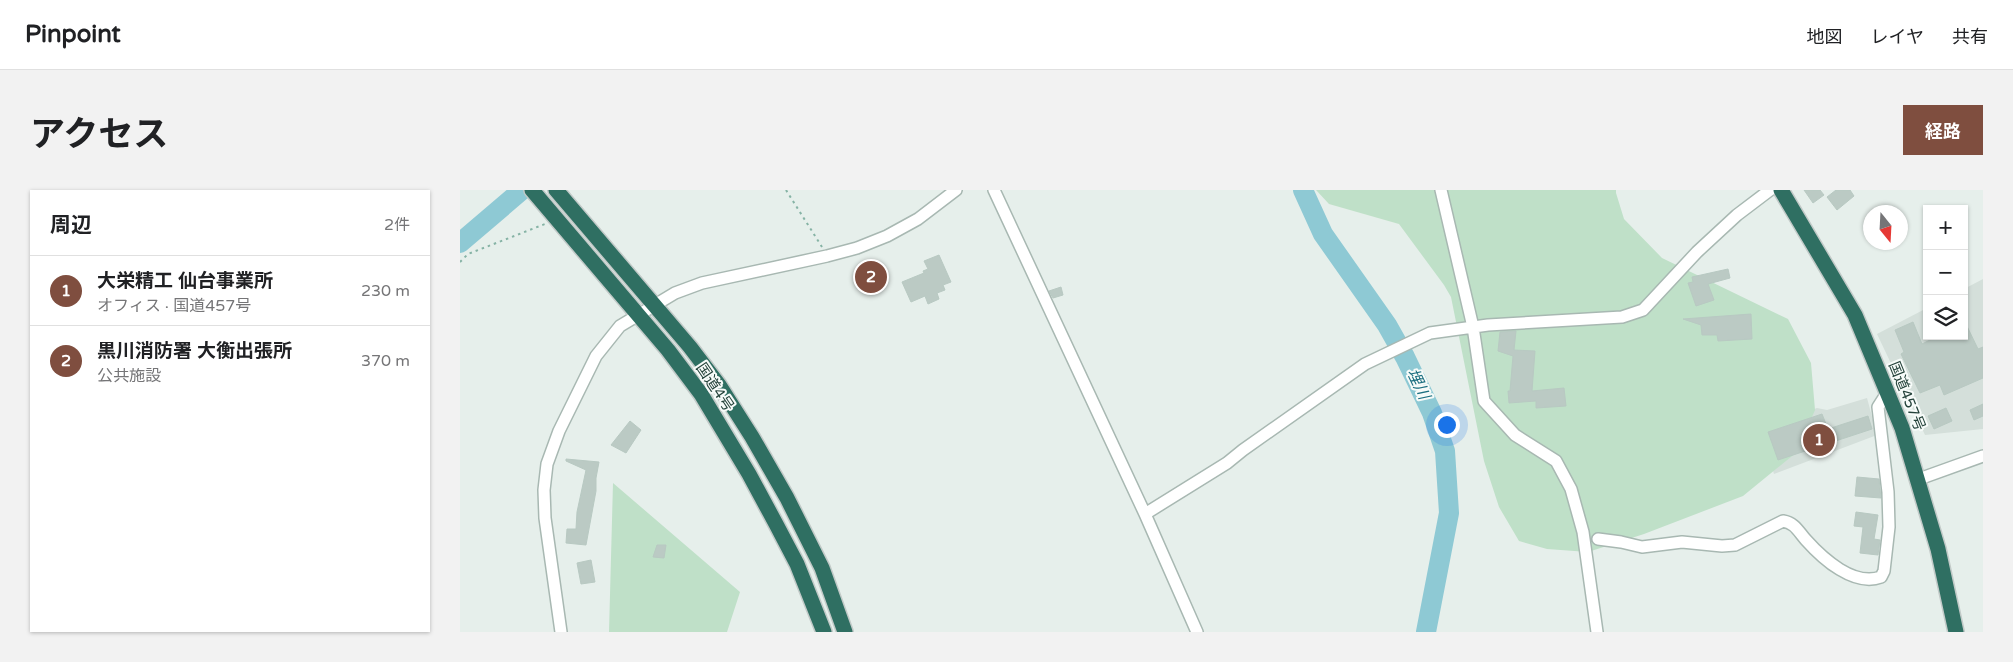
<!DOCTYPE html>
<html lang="ja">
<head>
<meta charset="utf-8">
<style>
	:root { --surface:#fff; --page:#f2f2f2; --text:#202124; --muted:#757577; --line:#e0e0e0; --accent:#7f4e3f }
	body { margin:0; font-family:"Varela Round","Noto Sans JP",sans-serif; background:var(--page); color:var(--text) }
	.controls { position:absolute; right:15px; top:15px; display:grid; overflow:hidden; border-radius:0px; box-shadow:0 1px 4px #0004 }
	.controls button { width:45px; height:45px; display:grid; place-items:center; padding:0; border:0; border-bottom:1px solid var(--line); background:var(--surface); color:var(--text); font:25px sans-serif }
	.compass { position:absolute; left:1403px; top:15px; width:45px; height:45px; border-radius:50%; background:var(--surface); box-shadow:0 1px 4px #0004; rotate:162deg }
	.you { position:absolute; left:986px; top:234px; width:18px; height:18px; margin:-12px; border:4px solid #fff; border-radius:50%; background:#1a73e8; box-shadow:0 0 0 8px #1a73e833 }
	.badge { display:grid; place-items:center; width:32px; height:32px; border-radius:50%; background:var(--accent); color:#fff; font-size:16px; font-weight:700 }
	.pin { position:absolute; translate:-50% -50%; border:2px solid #fff; box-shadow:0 1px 5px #0006 }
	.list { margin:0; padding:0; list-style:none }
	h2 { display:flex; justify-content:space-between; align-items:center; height:65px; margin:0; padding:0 20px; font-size:21px }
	h2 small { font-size:16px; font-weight:400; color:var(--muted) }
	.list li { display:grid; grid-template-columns:32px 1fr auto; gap:15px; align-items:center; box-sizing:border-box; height:70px; padding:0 20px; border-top:1px solid var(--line) }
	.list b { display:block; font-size:19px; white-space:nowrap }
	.list p { margin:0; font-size:16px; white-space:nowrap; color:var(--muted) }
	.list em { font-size:16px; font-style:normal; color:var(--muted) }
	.icon { flex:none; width:28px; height:28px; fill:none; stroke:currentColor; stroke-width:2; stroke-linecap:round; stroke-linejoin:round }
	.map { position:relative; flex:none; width:1523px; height:442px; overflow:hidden; border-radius:0px }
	header { display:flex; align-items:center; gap:30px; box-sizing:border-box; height:70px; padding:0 25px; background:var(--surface); border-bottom:1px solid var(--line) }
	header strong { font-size:24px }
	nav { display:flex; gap:28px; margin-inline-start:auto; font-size:18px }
	.intro { display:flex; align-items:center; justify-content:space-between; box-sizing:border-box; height:120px; padding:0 30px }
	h1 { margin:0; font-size:35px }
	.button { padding:12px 22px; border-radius:0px; background:var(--accent); color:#fff; font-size:18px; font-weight:700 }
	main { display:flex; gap:30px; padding:0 30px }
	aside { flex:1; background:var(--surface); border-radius:0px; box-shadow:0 1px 4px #0004 }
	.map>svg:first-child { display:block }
	.built { fill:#d4dfda }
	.green { fill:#bfe0c8 }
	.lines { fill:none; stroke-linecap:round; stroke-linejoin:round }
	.river { stroke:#8ec9d4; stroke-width:20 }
	.building { fill:#bbcac4; stroke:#b8c9c2 }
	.minor-casing { stroke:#a8b8b2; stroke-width:14 }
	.highway-casing { stroke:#c2cac8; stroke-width:18 }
	.path { stroke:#86b3a5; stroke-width:2; stroke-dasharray:2.5 4; stroke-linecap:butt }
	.minor { stroke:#fff; stroke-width:11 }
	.highway { stroke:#2f6f62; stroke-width:15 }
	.labels { text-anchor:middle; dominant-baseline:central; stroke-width:4; stroke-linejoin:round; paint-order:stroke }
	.street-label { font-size:15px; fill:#24423a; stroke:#f7fbf9 }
	.water-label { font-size:16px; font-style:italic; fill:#1c6f80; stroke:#f7fbf9 }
</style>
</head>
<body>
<header>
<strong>Pinpoint</strong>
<nav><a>地図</a><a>レイヤ</a><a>共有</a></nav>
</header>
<div class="intro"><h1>アクセス</h1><a class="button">経路</a></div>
<main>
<aside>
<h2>周辺<small>2件</small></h2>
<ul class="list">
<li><span class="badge">1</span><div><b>大栄精工 仙台事業所</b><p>オフィス · 国道457号</p></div><em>230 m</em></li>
<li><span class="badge">2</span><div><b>黒川消防署 大衡出張所</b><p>公共施設</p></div><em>370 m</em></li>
</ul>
</aside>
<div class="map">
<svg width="1523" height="442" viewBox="0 0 1523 442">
	<rect width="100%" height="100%" fill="#e6efeb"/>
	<path class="built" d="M1523,89V239L1465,245L1417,144L1467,118V146H1504V99Z
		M1407,208L1417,245L1314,284L1300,239L1357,218L1367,220Z"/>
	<path class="green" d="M856,0H1156V3L1164,29L1202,68L1328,129L1351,173L1355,220L1337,262L1283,306L1184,344L1128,362L1087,359L1059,351L1039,317L1024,271L991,107L984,95L939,34L869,14Z
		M153,293L280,402L267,442H149Z"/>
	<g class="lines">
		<path class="river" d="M843,0L863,44L927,135L945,167L972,223L985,261L989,323L966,442
			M0,53L62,0"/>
	</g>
	<path class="building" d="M1344,0H1360L1364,5L1353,13Z
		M1376,0H1390L1394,6L1377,20L1367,7Z
		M479,65L491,92L483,95L485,100L477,103L479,109L468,114L465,106L451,112L442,92L464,83L463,81L468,79L464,71Z
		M1268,79L1270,88L1248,94L1254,110L1236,116L1228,93L1233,92L1232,87Z
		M601,97L603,105L593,108L589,101Z
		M1291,124L1292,149L1258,151L1257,145H1242L1241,135L1223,129Z
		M1504,130L1518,159L1523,157V188L1484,205L1480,195L1460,203L1441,164L1444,162L1435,140L1453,132L1462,154L1478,146H1504Z
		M1056,141L1054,160L1075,161L1072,201L1104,198L1106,216L1076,218V211L1049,213L1048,201H1050L1053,166L1038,161L1040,142Z
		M1523,214V226L1514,230L1510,220Z
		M1486,218L1492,231L1474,239L1468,226Z
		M1362,224L1368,239L1408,226L1412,239L1318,270L1308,242Z
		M170,231L181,240L166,263L151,255Z
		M106,269L139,272L136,288V301L126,355L106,353L107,339H116L117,322L126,280L106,271Z
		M1397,287L1419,289L1421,308L1395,306Z
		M1396,322L1418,325L1414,349L1420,350L1418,365L1400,363L1403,337L1394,336Z
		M197,355H206L204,368L193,367Z
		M131,370L135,392L121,394L117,373Z"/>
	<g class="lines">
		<defs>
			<path id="minor" d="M534,0L685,324L737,442
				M981,0L1013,137L1024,211L1055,245L1096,271L1111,299L1123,342L1137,442
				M1459,289L1523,266
				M685,324L767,273L783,260L905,174L970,143L1028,135L1162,127L1183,120L1237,62L1277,25L1310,0
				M1138,349L1161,352L1182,357L1222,352L1262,356L1275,355L1323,331C1335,333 1338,341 1346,350C1363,369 1394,397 1421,387L1424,381L1429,337L1428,302L1418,217L1427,203
				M101,442L85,328L84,300L87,274L99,241L136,166L160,136L215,103L242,93L367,66L397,58L427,46L458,29L496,0"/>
			<path id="highway" d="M72,0L208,160L241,204L289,284L316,334L337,374L364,442
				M96,0L230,157L259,195L292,247L327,308L362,378L385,442
				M1321,0L1395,125L1442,238L1478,359L1496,442"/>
		</defs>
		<use href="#minor" class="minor-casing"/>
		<use href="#highway" class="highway-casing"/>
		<path class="path" d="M326,0L362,57
			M0,72L8,64L85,34"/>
		<use href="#minor" class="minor"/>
		<use href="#highway" class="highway"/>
	</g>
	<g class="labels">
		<g class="street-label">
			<text transform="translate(255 197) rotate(56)">国道4号</text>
			<text transform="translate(1447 206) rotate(68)">国道457号</text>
		</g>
		<g class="water-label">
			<text transform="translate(958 194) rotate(64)">埋川</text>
		</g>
	</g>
</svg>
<div class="controls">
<button>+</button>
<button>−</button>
<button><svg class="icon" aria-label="layers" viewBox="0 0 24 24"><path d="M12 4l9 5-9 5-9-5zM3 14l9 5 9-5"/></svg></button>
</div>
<svg class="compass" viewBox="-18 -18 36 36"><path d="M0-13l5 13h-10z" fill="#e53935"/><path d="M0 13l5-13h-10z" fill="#757577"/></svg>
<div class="you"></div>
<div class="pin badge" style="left:1359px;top:250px">1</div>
<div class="pin badge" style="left:411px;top:87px">2</div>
</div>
</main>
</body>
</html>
